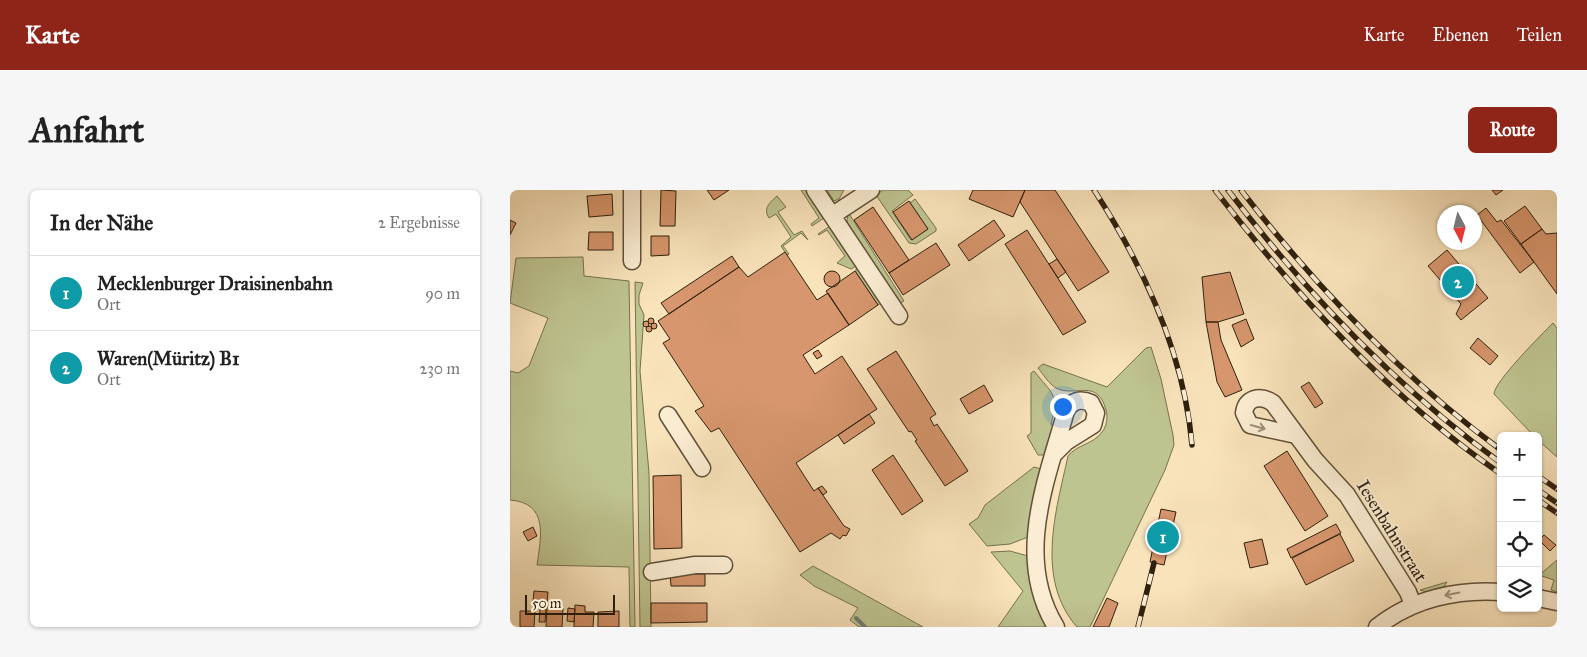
<!DOCTYPE html>
<html lang="de">
<head>
<meta charset="utf-8">
<style>
	:root { --surface:#fff; --page:#f6f6f6; --text:#222; --muted:#767676; --line:#e0e0e0; --accent:#8f2418 }
	body { margin:0; font-family:"IM FELL Great Primer",serif; background:var(--page); color:var(--text) }
	.controls { position:absolute; right:15px; bottom:15px; display:grid; overflow:hidden; border-radius:8px; box-shadow:0 1px 4px #0004 }
	.controls button { width:45px; height:45px; display:grid; place-items:center; padding:0; border:0; border-bottom:1px solid var(--line); background:var(--surface); color:var(--text); font:25px sans-serif }
	.compass { position:absolute; left:927px; top:15px; width:45px; height:45px; border-radius:50%; background:var(--surface); box-shadow:0 1px 4px #0004; rotate:173deg }
	.scale { position:absolute; left:15px; bottom:12px; width:90px; box-sizing:border-box; padding-left:5px; border:2px solid #2e200d; border-top:0; font-size:14px; line-height:18px; white-space:nowrap; color:#2e200d; -webkit-text-stroke:4px #fbedd3; paint-order:stroke }
	.you { position:absolute; left:552px; top:216px; width:18px; height:18px; margin:-12px; border:4px solid #fff; border-radius:50%; background:#1a73e8; box-shadow:0 0 0 8px #1a73e833 }
	.badge { display:grid; place-items:center; width:32px; height:32px; border-radius:50%; background:var(--accent); color:#fff; font-size:16px; font-weight:700 }
	.pin { position:absolute; translate:-50% -50%; border:2px solid #fff; box-shadow:0 1px 5px #0006 }
	.list { margin:0; padding:0; list-style:none }
	h2 { display:flex; justify-content:space-between; align-items:center; height:65px; margin:0; padding:0 20px; font-size:21px }
	h2 small { font-size:16px; font-weight:400; color:var(--muted) }
	.list li { display:grid; grid-template-columns:32px 1fr auto; gap:15px; align-items:center; box-sizing:border-box; height:75px; padding:0 20px; border-top:1px solid var(--line) }
	.list b { display:block; font-size:19px; white-space:nowrap }
	.list p { margin:0; font-size:16px; white-space:nowrap; color:var(--muted) }
	.list em { font-size:16px; font-style:normal; color:var(--muted) }
	.icon { flex:none; width:28px; height:28px; fill:none; stroke:currentColor; stroke-width:2; stroke-linecap:round; stroke-linejoin:round }
	.map { position:relative; flex:none; width:1047px; height:437px; overflow:hidden; border-radius:8px }
	header { display:flex; align-items:center; gap:30px; box-sizing:border-box; height:70px; padding:0 25px; background:var(--accent); color:#fff }
	header strong { font-size:24px }
	nav { display:flex; gap:28px; margin-inline-start:auto; font-size:18px }
	.intro { display:flex; align-items:center; justify-content:space-between; box-sizing:border-box; height:120px; padding:0 30px }
	h1 { margin:0; font-size:35px }
	.button { padding:12px 22px; border-radius:8px; background:var(--accent); color:#fff; font-size:18px; font-weight:700 }
	main { display:flex; gap:30px; padding:0 30px }
	aside { flex:1; background:var(--surface); border-radius:8px; box-shadow:0 1px 4px #0004 }
	.map>svg:first-child { display:block }
	.green { fill:#bec490; stroke:#76724e }
	.lines { fill:none; stroke-linecap:round; stroke-linejoin:round }
	.stream { stroke:#717f71; stroke-width:4 }
	.building { fill:#d7966d; stroke:#2e200d }
	.minor-casing { stroke:#615138; stroke-width:19 }
	.minor { stroke:#fbedd3; stroke-width:16 }
	.rail-casing { stroke:#2e200d; stroke-width:5.5 }
	.rail { stroke:#fbedd3; stroke-width:4; stroke-dasharray:11; stroke-linecap:butt }
	.oneway { stroke:#9f917a }
	.labels { text-anchor:middle; dominant-baseline:central; stroke-width:4; stroke-linejoin:round; paint-order:stroke }
	.street-label { font-size:18px; fill:#2e200d; stroke:#fbedd3 }
</style>
</head>
<body>
<header>
<strong>Karte</strong>
<nav><a>Karte</a><a>Ebenen</a><a>Teilen</a></nav>
</header>
<div class="intro"><h1>Anfahrt</h1><a class="button">Route</a></div>
<main>
<aside>
<h2>In der Nähe<small>2 Ergebnisse</small></h2>
<ul class="list">
<li><span class="badge" style="background:#0f9aa8">1</span><div><b>Mecklenburger Draisinenbahn</b><p>Ort</p></div><em>90 m</em></li>
<li><span class="badge" style="background:#0f9aa8">2</span><div><b>Waren(Müritz) B1</b><p>Ort</p></div><em>230 m</em></li>
</ul>
</aside>
<div class="map">
<svg width="1047" height="437" viewBox="0 0 1047 437">
	<rect width="100%" height="100%" fill="#f9e3bb"/>
	<filter id="stains"><feTurbulence type="fractalNoise" baseFrequency=".004" numOctaves="4"/><feColorMatrix values="0 0 0 0 .2 0 0 0 0 .09 0 0 0 0 .02 0 0 0 .5 -.17"/></filter>
	<radialGradient id="worn" r=".72"><stop offset=".6" stop-color="#630" stop-opacity="0"/><stop offset="1" stop-color="#630" stop-opacity=".3"/></radialGradient>
	<path class="green" d="M291,0H298L314,28L302,36L301,34L309,28Z
		M317,0H334L329,9L324,11Z
		M373,0H398L403,5L382,21L401,50L418,39L400,13L405,9L426,38V41L406,54L399,53L368,8L366,5Z
		M267,6L276,17L268,22L284,45L292,41L298,50L291,43L273,56L279,64L277,65L271,56L281,47L266,24L259,28C253,19 259,13 267,6Z
		M338,22L394,111L388,114L337,32Z
		M320,36L348,75L341,79L327,73L335,66L317,40L309,45L308,44Z
		M73,67L74,86L119,91L125,437H120L119,377L27,375C31,347 39,313 0,310V181L8,183L19,176L38,128L0,113L6,68Z
		M349,76L374,111L368,115L346,82V79Z
		M125,92L133,93L129,105V114L134,125L130,181L139,283L141,437H130Z
		M1043,133L1047,138V267L1028,250V246H1024L984,204C984,192 1032,144 1043,133Z
		M641,157L651,189L663,245L664,255L655,280L580,437H567C525,389 546,321 558,266C566,255 584,254 592,242C597,236 598,227 596,220C587,187 565,208 546,198C539,194 533,184 528,178L533,174L597,197L636,158Z
		M524,181C543,205 549,203 541,235L544,237L534,265H528L517,246L521,243V183Z
		M524,277L531,279L532,281L520,327L518,347L500,354L477,356L459,334L468,328L475,315Z
		M500,361L518,366L538,437H488L513,401L481,362Z
		M1047,370V402L1041,400L1044,390L1032,386L1028,390V386Z
		M303,376L413,437H349L340,430L348,418L304,396L290,385Z
		M937,392L933,398L917,402L910,400Z"/>
	<g class="lines">
		<path class="stream" d="M346,428L355,437"/>
	</g>
	<path class="building" d="M151,0L166,1L165,36H150Z
		M197,0H219L204,10Z
		M463,0H515L503,27L459,9Z
		M515,0H545L599,82L568,101L510,12Z
		M982,0H993L986,5Z
		M102,4L103,25L79,27L77,6Z
		M399,11L418,39L402,50L383,22Z
		M1015,16L1032,39L1011,54L994,31Z
		M363,17L399,70L379,83L344,30Z
		M976,18L987,32L991,30L1024,72L1010,83L967,25Z
		M0,30L6,33L0,45Z
		M484,30L495,46L459,71L448,55Z
		M1032,39L1036,44L1047,43V104L1011,54Z
		M517,40L576,132L553,145L495,54Z
		M79,42H103V60H78Z
		M141,46H159V65L141,66Z
		M426,53L440,75L393,105L379,83Z
		M937,60L978,108L951,130L946,124L951,114L918,76Z
		M275,62L307,110L318,103L339,135L293,165L305,184L332,166L367,219L286,273L304,301L308,298L334,336L340,339L336,346L333,345L330,349L321,343L290,362L209,238L201,242L185,221L194,216L153,153L160,149L148,131L229,77L238,87Z
		M222,66L229,77L159,124L151,113Z
		M547,69L556,82L548,88L539,74Z
		M345,81L368,115L339,135L316,101Z
		M314 89a8 8 0 1 1 16 0a8 8 0 1 1-16 0Z
		M720,82L734,124L708,132H696L692,87Z
		M138 131a3 3 0 1 1 6 0a3 3 0 1 1-6 0Z
		M736,129L744,149L731,157L722,135Z
		M133 134a3 3 0 1 1 6 0a3 3 0 1 1-6 0Z
		M696,132H708L711,150L732,200L715,207L707,192Z
		M141 136a3 3 0 1 1 6 0a3 3 0 1 1-6 0Z
		M136 139a3 3 0 1 1 6 0a3 3 0 1 1-6 0Z
		M968,148L988,166L980,175L960,158Z
		M308,160L312,166L307,169L303,163Z
		M386,161L426,224L420,228L424,236L427,234L458,281L435,296L405,251L407,250L401,241L399,242L357,179Z
		M799,192L813,213L805,218L791,197Z
		M474,195L483,211L459,224L450,209Z
		M359,224L365,233L334,254L328,245Z
		M777,261L818,326L795,341L754,276Z
		M383,265L413,311L392,325L362,280Z
		M171,285L172,358L144,359L143,286Z
		M312,296L317,302L313,305L308,298Z
		M651,319L666,322L654,375L640,372Z
		M826,334L831,343L781,368L777,359Z
		M23,337L27,346L18,351L13,342Z
		M830,344L844,371L796,395L782,368Z
		M1034,345L1046,355L1040,361L1029,350Z
		M752,349L758,374L740,378L734,353Z
		M160,384H195V396H161Z
		M24,401L38,402L37,413L23,412Z
		M597,408L608,413L599,437H583Z
		M141,413H197V432L141,433Z
		M65,415L75,416V422H84L83,437H64Z
		M37,417L53,418L52,437H36Z
		M58,418L65,419L64,432L57,431Z
		M30,419H36L35,432H29Z
		M10,421H25L24,437H10Z
		M109,421V437H88V422Z"/>
	<g class="lines">
		<defs>
			<path id="minor" d="M122,0V71
				M305,0L389,126
				M323,25L361,0
				M158,225L192,278
				M786,245L740,235L734,223C736,208 750,204 763,213L805,270L837,305L898,402L903,415
				M544,264L556,252L583,235L586,223L581,213C570,208 561,211 556,221C536,292 504,368 546,437
				M142,382L185,375H214
				M1028,408L1047,412
				M867,437C902,409 947,399 991,402"/>
		</defs>
		<use href="#minor" class="minor-casing"/>
		<use href="#minor" class="minor"/>
		<defs>
			<path id="rail" d="M584,0C634,77 674,163 682,255
				M705,0C787,106 880,208 991,284
				M718,0C796,103 886,197 991,273
				M731,0C806,97 892,187 991,260
				M1028,286L1047,299
				M1028,300L1047,313
				M1028,310L1047,323
				M628,437L644,373"/>
		</defs>
		<use href="#rail" class="rail-casing"/>
		<use href="#rail" class="rail"/>
	</g>
	<defs><path id="oneway-shaft" d="M-6 0H5M1.5-3L5.5 0L1.5 3" fill="none" stroke-width="1.6" stroke-linecap="round" stroke-linejoin="round" transform="scale(1.25)"/></defs>
	<g class="oneway">
		<use href="#oneway-shaft" transform="translate(748 237) rotate(16)"/>
		<use href="#oneway-shaft" transform="translate(942 404) rotate(168)"/>
	</g>
	<g class="labels">
		<g class="street-label">
			<text transform="translate(882 341) rotate(58)">Iesenbahnstraat</text>
		</g>
	</g>
	<rect width="100%" height="100%" filter="url(#stains)"/>
	<rect width="100%" height="100%" fill="url(#worn)"/>
</svg>
<div class="controls">
<button>+</button>
<button>−</button>
<button><svg class="icon" aria-label="locate" viewBox="0 0 24 24"><circle cx="12" cy="12" r="6"/><path d="M12 2v4M12 18v4M2 12h4M18 12h4"/></svg></button>
<button><svg class="icon" aria-label="layers" viewBox="0 0 24 24"><path d="M12 4l9 5-9 5-9-5zM3 14l9 5 9-5"/></svg></button>
</div>
<svg class="compass" viewBox="-18 -18 36 36"><path d="M0-13l5 13h-10z" fill="#e53935"/><path d="M0 13l5-13h-10z" fill="#767676"/></svg>
<div class="scale">50 m</div>
<div class="you"></div>
<div class="pin badge" style="left:653px;top:347px;background:#0f9aa8">1</div>
<div class="pin badge" style="left:948px;top:92px;background:#0f9aa8">2</div>
</div>
</main>
</body>
</html>
